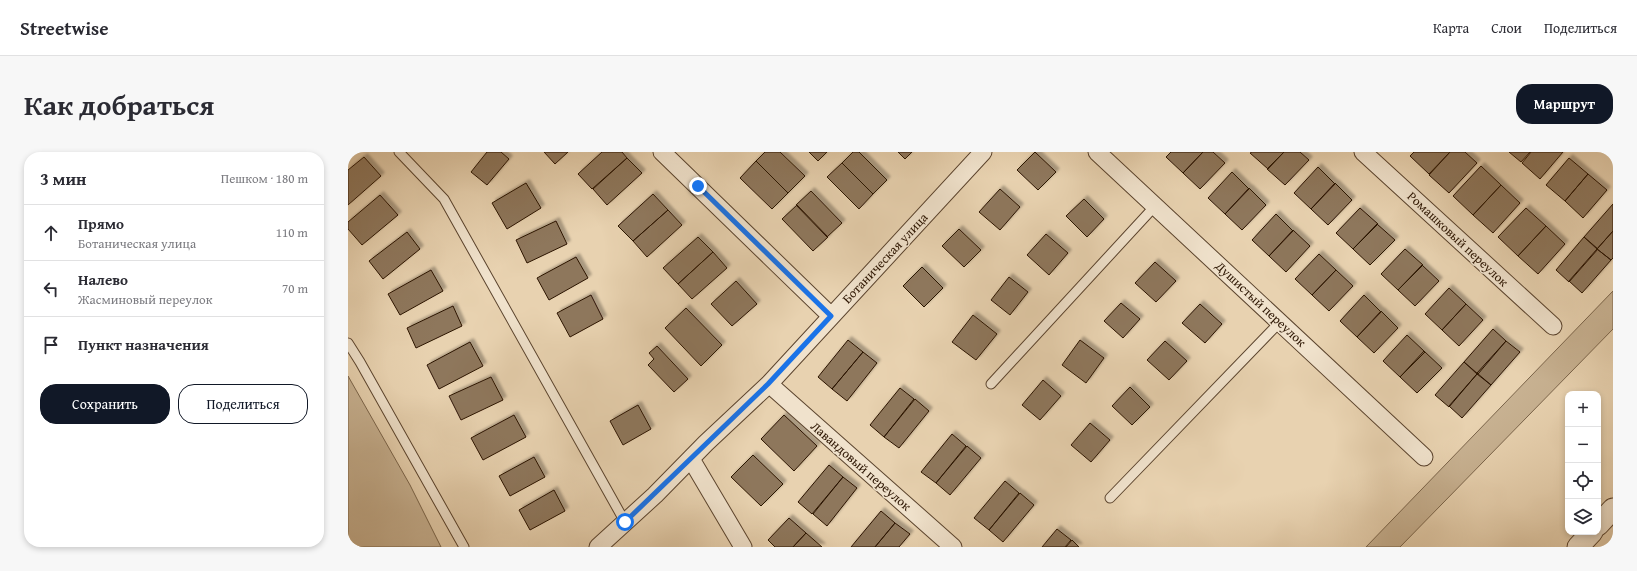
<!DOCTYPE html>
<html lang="ru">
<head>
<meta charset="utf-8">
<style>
	:root { --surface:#fff; --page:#f7f7f7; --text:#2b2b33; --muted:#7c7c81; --line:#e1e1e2; --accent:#111827 }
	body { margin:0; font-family:"Gentium Book Plus",serif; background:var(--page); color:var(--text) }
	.controls { position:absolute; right:12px; bottom:12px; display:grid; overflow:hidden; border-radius:8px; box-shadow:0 2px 6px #0003 }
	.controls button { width:36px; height:36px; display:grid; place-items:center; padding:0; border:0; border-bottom:1px solid var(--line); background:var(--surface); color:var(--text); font:20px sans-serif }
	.stop { position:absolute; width:12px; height:12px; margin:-9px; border:3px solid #1a73e8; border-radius:50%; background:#fff }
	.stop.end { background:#1a73e8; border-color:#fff; box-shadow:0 1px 4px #0008 }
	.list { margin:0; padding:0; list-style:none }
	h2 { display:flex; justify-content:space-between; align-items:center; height:52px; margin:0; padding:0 16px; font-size:17px }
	h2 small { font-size:13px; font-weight:400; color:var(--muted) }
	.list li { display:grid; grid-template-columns:26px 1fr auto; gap:12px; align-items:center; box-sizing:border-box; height:56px; padding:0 16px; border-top:1px solid var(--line) }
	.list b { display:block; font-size:15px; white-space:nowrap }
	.list p { margin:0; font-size:13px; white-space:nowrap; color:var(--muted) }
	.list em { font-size:13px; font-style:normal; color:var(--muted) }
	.actions { display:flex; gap:8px; padding:12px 16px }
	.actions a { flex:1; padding:9px 0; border:1px solid var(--accent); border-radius:16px; text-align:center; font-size:14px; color:var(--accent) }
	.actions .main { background:var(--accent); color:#fff }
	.icon { flex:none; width:22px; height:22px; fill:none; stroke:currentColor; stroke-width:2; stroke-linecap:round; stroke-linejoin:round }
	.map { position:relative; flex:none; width:1265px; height:395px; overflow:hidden; border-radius:16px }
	header { display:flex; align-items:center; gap:24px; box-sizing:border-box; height:56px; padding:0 20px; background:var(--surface); border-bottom:1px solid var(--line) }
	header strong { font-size:19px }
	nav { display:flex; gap:22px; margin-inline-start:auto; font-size:14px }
	.intro { display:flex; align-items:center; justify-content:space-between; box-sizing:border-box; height:96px; padding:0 24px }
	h1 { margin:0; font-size:28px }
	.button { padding:10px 18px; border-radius:16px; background:var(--accent); color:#fff; font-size:14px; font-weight:700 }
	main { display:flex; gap:24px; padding:0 24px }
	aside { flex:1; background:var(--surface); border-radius:16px; box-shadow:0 2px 6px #0003 }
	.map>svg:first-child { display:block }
	.green { fill:#c8b292; stroke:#7a644a }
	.building { fill:#8e775c; stroke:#2c1502; filter:url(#shadow) }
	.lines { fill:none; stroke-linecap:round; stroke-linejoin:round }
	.service-casing { stroke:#5b442e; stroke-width:11 }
	.minor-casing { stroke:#5b442e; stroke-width:19 }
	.tertiary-casing { stroke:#5b442e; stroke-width:23 }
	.service { stroke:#f0e2cc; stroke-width:9 }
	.minor { stroke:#f0e2cc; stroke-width:17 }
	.tertiary { stroke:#f0e2cc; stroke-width:21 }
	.route { stroke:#1a73e8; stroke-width:5 }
	.labels { text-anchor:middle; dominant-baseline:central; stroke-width:3; stroke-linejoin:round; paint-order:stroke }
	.street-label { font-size:13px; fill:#2c1502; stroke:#f0e2cc }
</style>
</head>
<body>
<header>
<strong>Streetwise</strong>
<nav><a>Карта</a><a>Слои</a><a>Поделиться</a></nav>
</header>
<div class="intro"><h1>Как добраться</h1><a class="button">Маршрут</a></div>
<main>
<aside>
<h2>3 мин<small>Пешком · 180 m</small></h2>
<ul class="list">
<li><svg class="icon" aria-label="ahead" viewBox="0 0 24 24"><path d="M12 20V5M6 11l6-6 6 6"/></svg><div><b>Прямо</b><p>Ботаническая улица</p></div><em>110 m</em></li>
<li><svg class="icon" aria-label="left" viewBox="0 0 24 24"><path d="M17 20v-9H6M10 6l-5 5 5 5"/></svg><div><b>Налево</b><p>Жасминовый переулок</p></div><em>70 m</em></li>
<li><svg class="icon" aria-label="arrive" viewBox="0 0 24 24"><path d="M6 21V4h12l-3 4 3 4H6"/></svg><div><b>Пункт назначения</b></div></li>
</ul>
<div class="actions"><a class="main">Сохранить</a><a>Поделиться</a></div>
</aside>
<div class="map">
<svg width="1265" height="395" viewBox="0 0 1265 395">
	<defs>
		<filter id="shadow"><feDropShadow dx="3.5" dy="-3.5" stdDeviation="1" flood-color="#0004"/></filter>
	</defs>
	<rect width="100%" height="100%" fill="#e8d2b0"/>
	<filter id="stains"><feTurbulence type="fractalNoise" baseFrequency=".005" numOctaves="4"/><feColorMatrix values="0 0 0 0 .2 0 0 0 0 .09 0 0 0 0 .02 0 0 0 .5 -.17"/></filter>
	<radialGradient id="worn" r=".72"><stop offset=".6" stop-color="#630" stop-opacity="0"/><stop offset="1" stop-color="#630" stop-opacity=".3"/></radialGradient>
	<path class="green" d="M1265,139V177L1052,395H1018Z
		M0,224L62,333L93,395H0Z"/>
	<path class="building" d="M139,0H153L161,7L139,33L123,20Z
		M196,0H220L207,12Z
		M254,0H274L279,6L244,37L230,22Z
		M417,0H432L457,24L440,41L408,9Z
		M461,0H479L470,9Z
		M505,0H511L539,28L525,42L494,11Z
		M550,0H564L557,7Z
		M687,0L708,20L690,38L669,18Z
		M823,0H855L835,21L818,5Z
		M855,0H865L877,11L852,37L835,21Z
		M904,0H936L920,17L902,1Z
		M936,0H952L961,8L937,33L919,17Z
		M1066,0H1102L1081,22L1062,4Z
		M1102,0H1117L1129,11L1101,41L1081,23Z
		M1161,0H1182L1173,10Z
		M1183,0H1215L1192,27L1174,11Z
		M16,5L33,24L0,53V18Z
		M279,6L294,21L259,53L245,37Z
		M1221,6L1240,22L1217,49L1198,33Z
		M408,9L440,41L424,57L392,26Z
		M494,11L525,42L511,57L479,25Z
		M1133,14L1153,33L1125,63L1105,44Z
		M970,15L987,32L963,57L946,41Z
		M884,20L901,37L877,62L860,46Z
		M1240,22L1259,38L1235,66L1217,49Z
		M178,31L193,56L159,77L144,51Z
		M987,31L1004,48L980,73L963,57Z
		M1153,33L1172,51L1145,81L1125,63Z
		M901,36L918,53L894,78L877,62Z
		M652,37L672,55L652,78L631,60Z
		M463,39L494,71L479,85L448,53Z
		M305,42L320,58L285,89L270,74Z
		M32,43L50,63L14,93L0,77V70Z
		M736,47L756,67L739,85L718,64Z
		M1265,52V79L1249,97L1236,85Z
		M449,53L480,85L465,99L434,67Z
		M1012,56L1030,72L1005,97L988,81Z
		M1178,56L1198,74L1170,104L1150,85Z
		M320,58L334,73L299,105L285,89Z
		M928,62L945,79L921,104L904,88Z
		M208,69L219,92L179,111L168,88Z
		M1029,72L1047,88L1022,113L1005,97Z
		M1198,74L1217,92L1190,122L1170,104Z
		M611,77L633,98L616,115L594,94Z
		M945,78L962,94L938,120L921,104Z
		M1265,79V106L1263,108L1249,97Z
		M59,80L72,97L35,127L21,109Z
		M698,82L720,101L701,123L679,103Z
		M350,85L365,100L330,132L315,116Z
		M1236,85L1250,97L1221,130L1208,118Z
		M1057,97L1075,113L1050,138L1033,122Z
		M1249,97L1263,108L1234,141L1221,129Z
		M365,100L379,116L344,147L330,132Z
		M971,102L988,118L964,143L947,127Z
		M228,105L240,126L201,148L189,126Z
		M807,110L828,129L808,150L787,131Z
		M1074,113L1091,129L1067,154L1050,138Z
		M574,115L595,136L576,155L555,134Z
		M83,118L95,139L52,163L40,142Z
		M988,118L1005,134L981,159L964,143Z
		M661,125L680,140L662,163L643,148Z
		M388,129L409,152L384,174L363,152Z
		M1101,136L1118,152L1094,178L1077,162Z
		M243,143L255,167L222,185L209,161Z
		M1016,143L1033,160L1009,185L992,169Z
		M773,151L792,167L775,186L756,169Z
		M852,152L874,172L857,191L834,171Z
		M1118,152L1135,168L1111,194L1094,178Z
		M105,154L114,174L68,196L59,176Z
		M338,156L374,193L353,214L317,176Z
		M1033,159L1050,176L1026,201L1009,185Z
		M625,163L649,182L628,208L604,190Z
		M1145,177L1158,189L1130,222L1116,210Z
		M1059,183L1077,200L1052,225L1035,209Z
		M500,188L515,200L484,237L470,225Z
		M732,188L756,206L738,231L714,213Z
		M817,189L839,209L821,228L799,208Z
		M1158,189L1172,200L1143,233L1129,221Z
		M122,190L135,214L91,237L79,213Z
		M309,194L340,227L326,240L300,213L306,207L301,201Z
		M1076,199L1094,216L1069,241L1052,225Z
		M515,200L529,211L499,249L484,237Z
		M1116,210L1129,222L1101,255L1087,243Z
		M1129,222L1143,233L1114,266L1101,254Z
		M143,225L155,248L113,268L101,244Z
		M695,228L713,244L692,268L674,253Z
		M782,235L802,255L784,273L764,254Z
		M552,236L566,247L536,285L522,273Z
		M567,247L581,259L551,296L536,285Z
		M290,253L303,277L275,293L262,269Z
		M166,263L178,285L135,308L123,286Z
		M436,263L469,294L446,319L413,287Z
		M742,271L762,288L743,310L723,293Z
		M604,282L618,294L588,331L573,320Z
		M619,294L633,306L602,343L588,331Z
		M405,303L435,332L413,354L383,325Z
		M186,305L197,325L162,344L151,324Z
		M481,313L495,325L464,362L450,350Z
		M495,325L509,336L479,374L465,362Z
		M657,329L671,341L641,378L626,366Z
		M206,338L217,359L182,378L171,358Z
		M672,341L686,353L655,390L641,378Z
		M533,359L547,371L527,395H503Z
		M441,366L458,381L445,395H427L420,388Z
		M547,371L562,382L551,395H527Z
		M709,377L723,388L717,395H694Z
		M458,381L474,395H445Z
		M724,388L731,395H718Z"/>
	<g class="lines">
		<defs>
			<path id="service" d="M51,0L96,47L277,370
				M0,191L12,210L116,395
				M643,232L807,54
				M762,346L932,170"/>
			<path id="minor" d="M314,0L483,164
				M749,0L1076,305
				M1015,0L1205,174
				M421,232L605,395
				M343,307L395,395
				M250,395L307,343L358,291L421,232L635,0"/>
			<path id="tertiary" d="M1250,373L1265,357
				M1230,395L1244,380"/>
		</defs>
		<use href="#service" class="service-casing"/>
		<use href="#minor" class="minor-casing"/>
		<use href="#tertiary" class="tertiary-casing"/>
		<use href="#service" class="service"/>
		<use href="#minor" class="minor"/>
		<use href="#tertiary" class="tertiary"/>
	</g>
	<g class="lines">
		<path class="route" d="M277,370L420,232L483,164L350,34"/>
	</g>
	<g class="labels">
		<g class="street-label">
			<text transform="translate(1110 87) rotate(43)">Ромашковый переулок</text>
			<text transform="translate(537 106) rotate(-47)">Ботаническая улица</text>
			<text transform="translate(913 152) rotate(43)">Душистый переулок</text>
			<text transform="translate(513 314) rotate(41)">Лавандовый переулок</text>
		</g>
	</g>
	<rect width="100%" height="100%" filter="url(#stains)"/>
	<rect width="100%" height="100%" fill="url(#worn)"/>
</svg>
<div class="controls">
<button>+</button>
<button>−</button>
<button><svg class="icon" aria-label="locate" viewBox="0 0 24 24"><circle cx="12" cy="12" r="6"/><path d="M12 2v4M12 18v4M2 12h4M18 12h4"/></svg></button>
<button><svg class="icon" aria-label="layers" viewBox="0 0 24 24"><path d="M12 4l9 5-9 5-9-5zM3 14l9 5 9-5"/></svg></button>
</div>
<div class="stop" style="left:277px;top:370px"></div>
<div class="stop end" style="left:350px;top:34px"></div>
</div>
</main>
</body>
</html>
